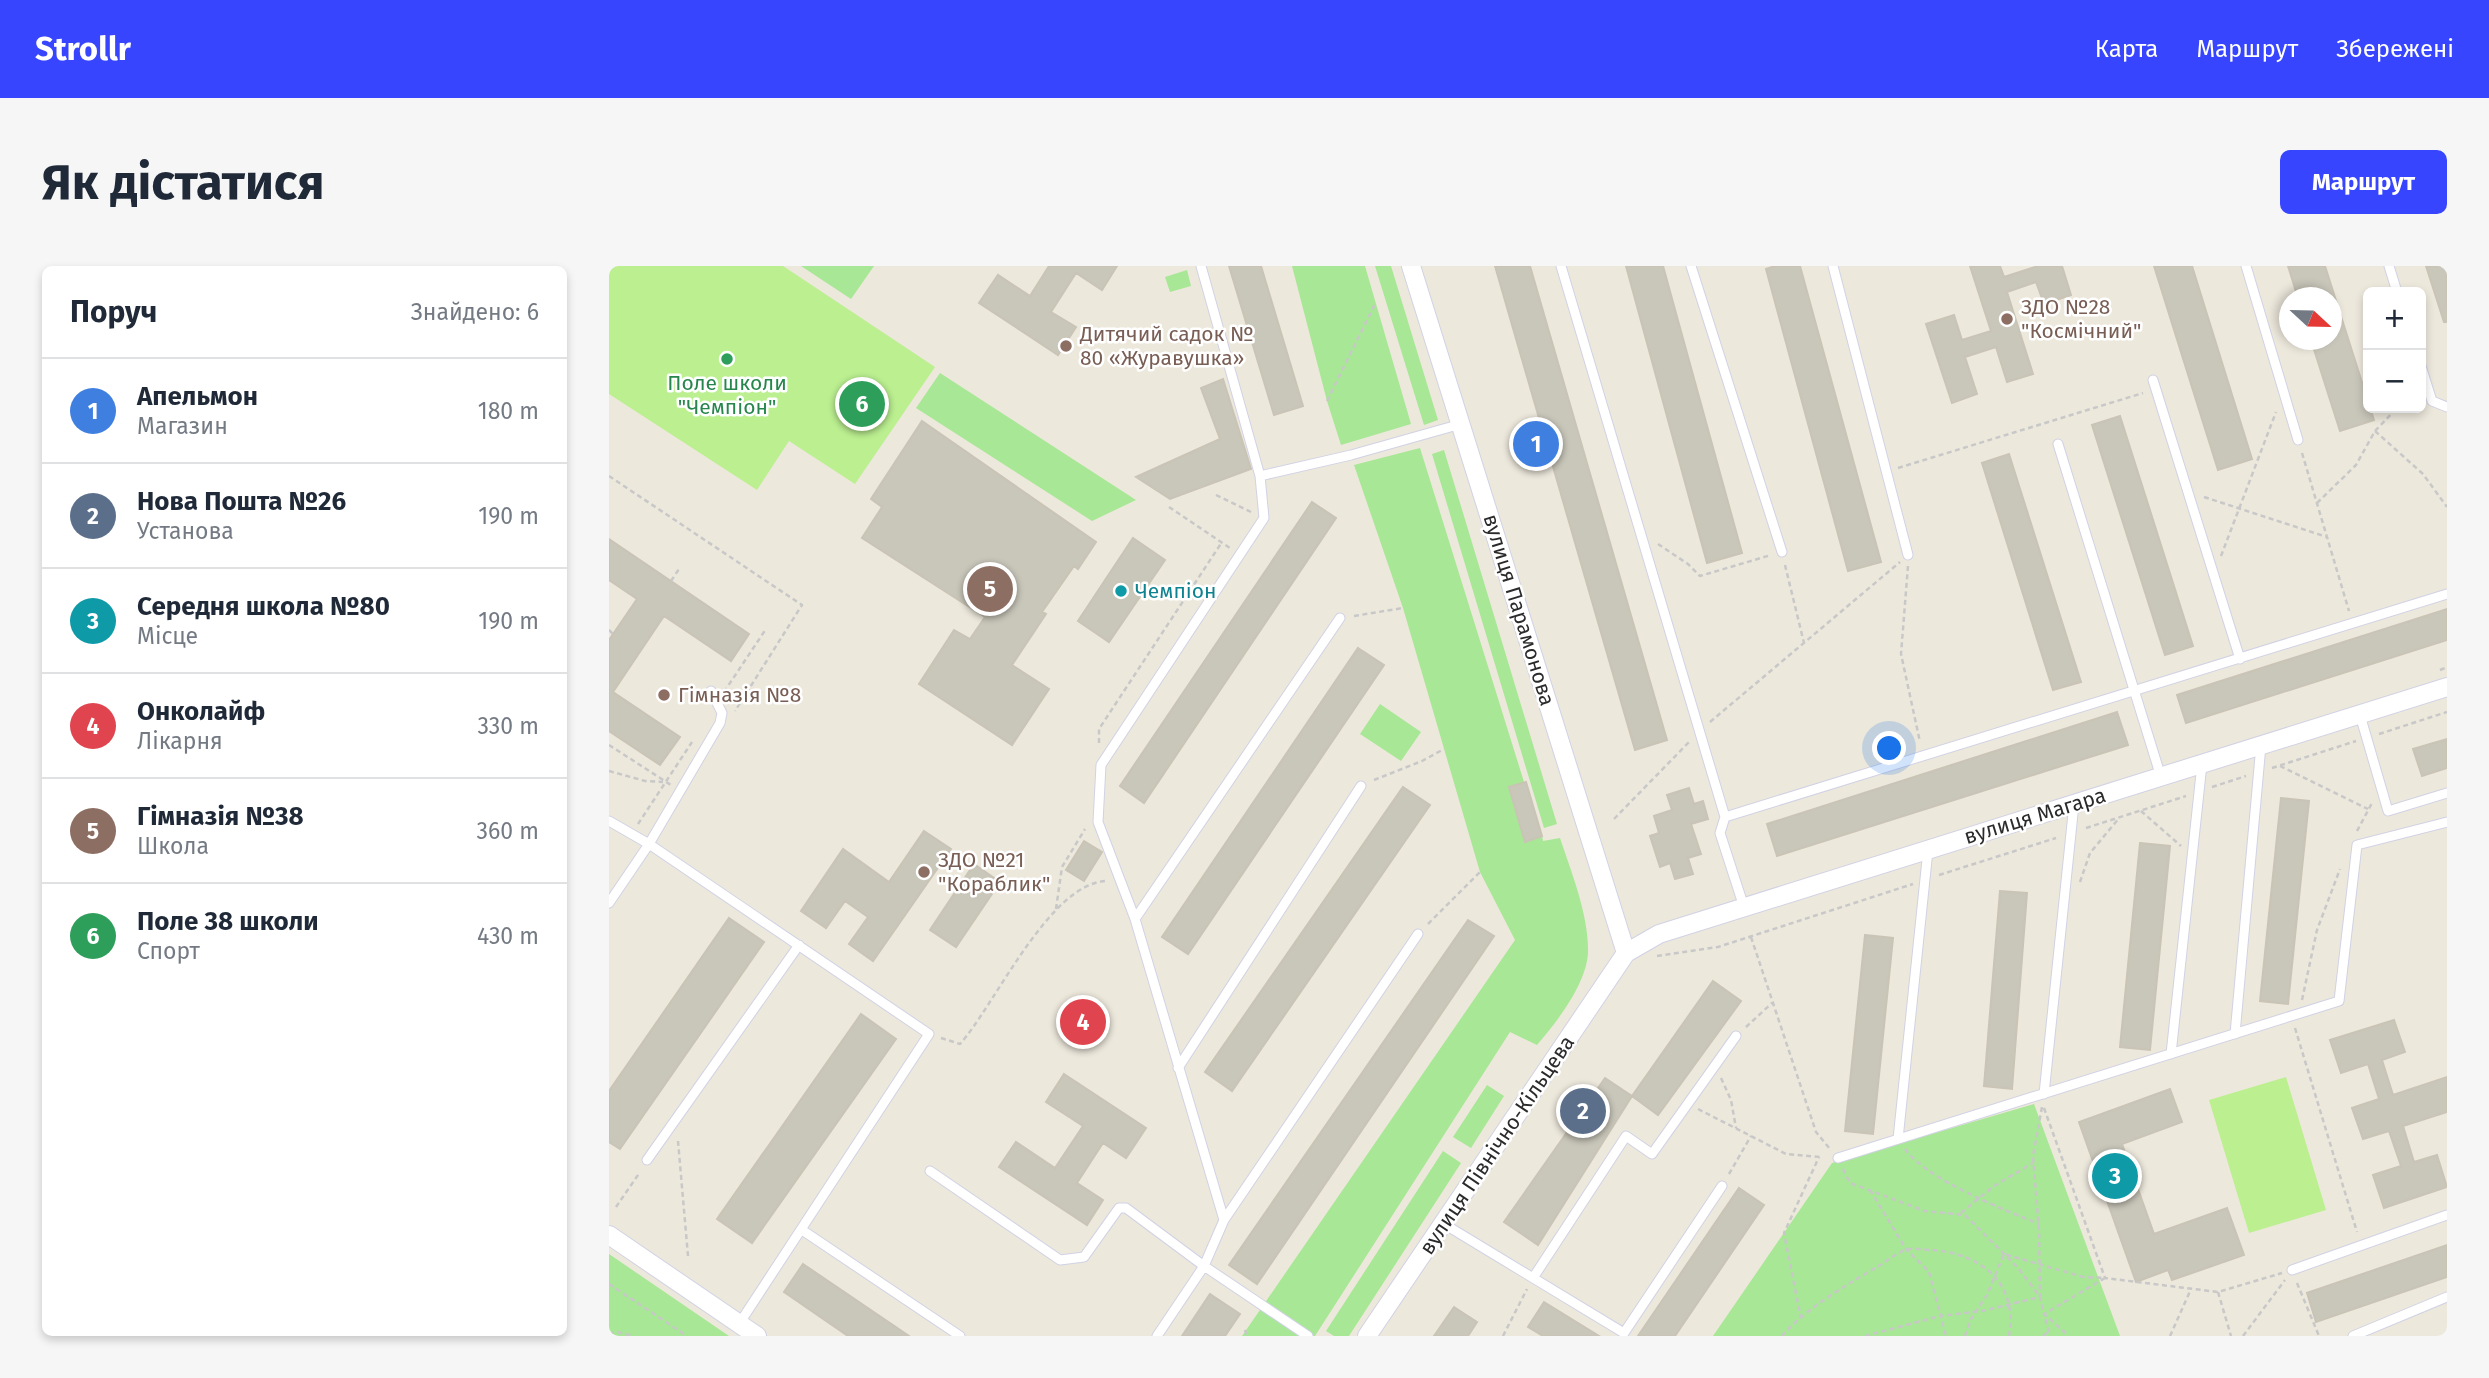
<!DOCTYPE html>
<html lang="uk">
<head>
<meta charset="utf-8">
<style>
	:root { --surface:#fff; --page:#f6f6f7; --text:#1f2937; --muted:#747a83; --line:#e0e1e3; --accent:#3745ff }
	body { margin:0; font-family:"Fira Sans",sans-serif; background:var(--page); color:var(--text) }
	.controls { position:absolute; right:21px; top:21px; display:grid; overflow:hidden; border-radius:10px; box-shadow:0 4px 10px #0003 }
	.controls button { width:63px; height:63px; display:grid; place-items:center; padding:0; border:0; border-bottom:2px solid var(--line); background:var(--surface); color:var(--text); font:35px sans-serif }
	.compass { position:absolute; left:1670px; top:21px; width:63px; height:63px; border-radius:50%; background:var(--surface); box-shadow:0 4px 10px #0003; rotate:112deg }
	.you { position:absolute; left:1281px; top:483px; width:24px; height:24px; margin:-18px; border:5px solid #fff; border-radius:50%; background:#1a73e8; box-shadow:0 0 0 10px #1a73e833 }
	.badge { display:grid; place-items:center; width:46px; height:46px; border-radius:50%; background:var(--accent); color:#fff; font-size:23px; font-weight:700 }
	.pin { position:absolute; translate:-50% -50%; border:4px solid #fff; box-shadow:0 2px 7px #0006 }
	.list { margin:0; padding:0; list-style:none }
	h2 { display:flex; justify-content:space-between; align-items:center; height:91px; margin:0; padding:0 28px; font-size:30px }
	h2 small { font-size:23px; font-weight:400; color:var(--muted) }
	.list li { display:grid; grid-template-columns:46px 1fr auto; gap:21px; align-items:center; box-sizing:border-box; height:105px; padding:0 28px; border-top:2px solid var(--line) }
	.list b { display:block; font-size:26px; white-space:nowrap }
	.list p { margin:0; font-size:23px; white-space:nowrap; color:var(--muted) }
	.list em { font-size:23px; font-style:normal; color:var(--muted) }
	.map { position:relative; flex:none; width:1838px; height:1070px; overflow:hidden; border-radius:10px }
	header { display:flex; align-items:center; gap:42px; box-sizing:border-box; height:98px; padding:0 35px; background:var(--accent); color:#fff }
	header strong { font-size:33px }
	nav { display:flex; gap:38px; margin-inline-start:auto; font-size:24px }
	.intro { display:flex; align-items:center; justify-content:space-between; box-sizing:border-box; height:168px; padding:0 42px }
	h1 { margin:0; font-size:49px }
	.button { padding:18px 32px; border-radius:10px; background:var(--accent); color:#fff; font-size:24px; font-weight:700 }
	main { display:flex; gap:42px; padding:0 42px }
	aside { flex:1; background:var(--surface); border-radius:10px; box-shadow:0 4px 10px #0003 }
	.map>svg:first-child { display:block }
	.green { fill:#a7e795 }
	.pitch { fill:#bbef90 }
	.building { fill:#c9c6ba; stroke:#c9c4b5; stroke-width:2 }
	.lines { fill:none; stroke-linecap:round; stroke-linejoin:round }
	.service-casing { stroke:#d1d2e4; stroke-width:11 }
	.minor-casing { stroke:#d1d2e4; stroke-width:20 }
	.path { stroke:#c8c8c8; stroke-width:2.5; stroke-dasharray:5 3.5; stroke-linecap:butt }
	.service { stroke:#fff; stroke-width:9 }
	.minor { stroke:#fff; stroke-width:18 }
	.education-dot { fill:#8d6e63; stroke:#fff; stroke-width:2.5 }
	.leisure-dot { fill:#2e9e5b; stroke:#fff; stroke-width:2.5 }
	.culture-dot { fill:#0f9aa8; stroke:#fff; stroke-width:2.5 }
	.labels { text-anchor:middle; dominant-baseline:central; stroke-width:5; stroke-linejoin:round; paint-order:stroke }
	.education-label { font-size:21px; fill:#785e54; stroke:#fff; text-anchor:start }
	.leisure-label { font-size:21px; fill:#27864d; stroke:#fff }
	.culture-label { font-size:21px; fill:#0d838f; stroke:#fff; text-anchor:start }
	.street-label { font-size:21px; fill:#2b2b2b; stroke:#fff }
</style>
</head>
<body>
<header>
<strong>Strollr</strong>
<nav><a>Карта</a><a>Маршрут</a><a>Збережені</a></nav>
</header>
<div class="intro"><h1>Як дістатися</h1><a class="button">Маршрут</a></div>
<main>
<aside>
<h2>Поруч<small>Знайдено: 6</small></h2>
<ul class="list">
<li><span class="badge" style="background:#3f7fe0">1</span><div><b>Апельмон</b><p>Магазин</p></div><em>180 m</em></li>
<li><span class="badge" style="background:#5c6f8a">2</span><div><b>Нова Пошта №26</b><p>Установа</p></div><em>190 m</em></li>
<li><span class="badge" style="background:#0f9aa8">3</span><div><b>Середня школа №80</b><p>Місце</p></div><em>190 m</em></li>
<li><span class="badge" style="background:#e0444e">4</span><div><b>Онколайф</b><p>Лікарня</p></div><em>330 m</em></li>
<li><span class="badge" style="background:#8d6e63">5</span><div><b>Гімназія №38</b><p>Школа</p></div><em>360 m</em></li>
<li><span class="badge" style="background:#2e9e5b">6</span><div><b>Поле 38 школи</b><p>Спорт</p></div><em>430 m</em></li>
</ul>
</aside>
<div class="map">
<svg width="1838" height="1070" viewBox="0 0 1838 1070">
	<rect width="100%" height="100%" fill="#ede8dc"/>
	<path class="green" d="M192,0H265L242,33Z
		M683,0H756L802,158L732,179L718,135Z
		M766,0H782L829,154L815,159Z
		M578,4L582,20L561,26L556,11Z
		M331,107L527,234L483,255L307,142Z
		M811,182L915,516L900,522L917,575L933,570L934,575L951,572C962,605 980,650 979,686C978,717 948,756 928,779L901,766L706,1070H633L906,674L871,606L794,342L745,199Z
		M835,184L948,558L935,562L823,188Z
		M771,438L812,466L792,495L751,468Z
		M878,819L895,830L862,882L844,871Z
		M1425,838L1511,1070H1104L1223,897Z
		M834,885L852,897L740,1070H725L717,1065Z
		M0,988L120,1070H0Z"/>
	<path class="pitch" d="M0,0H174L326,101L246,218L180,175L148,224L0,128Z
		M1677,811L1717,944L1640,967L1600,834Z"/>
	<path class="building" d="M440,0H508L493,24L467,7L442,46L467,61L449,89L370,37L389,9L421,30Z
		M620,0H652L694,140L665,149Z
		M886,0H921L1058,474L1026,484Z
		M1017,0H1054L1133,287L1098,297Z
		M1166,0H1191L1272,296L1239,305L1157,3Z
		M1361,0H1391L1395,11L1429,0H1453L1462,29L1435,38L1427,16L1398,26L1424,108L1398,116L1387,81L1356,91L1368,128L1343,137L1317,58L1345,49L1353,74L1382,65Z
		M1545,0H1583L1643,193L1609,204Z
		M1679,0H1716L1765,154L1731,165L1702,74H1723V32H1689Z
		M1817,0H1838V56H1835Z
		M614,113L642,203L561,233L527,211L611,173L592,122Z
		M1511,150L1584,380L1556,389L1483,159Z
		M313,155L487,276L469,303L465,300L433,346L437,348L403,399L440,423L403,479L310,418L345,364L361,373L376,351L253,272L273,241L262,233Z
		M1400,188L1472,416L1444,424L1373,197Z
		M703,236L727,252L535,537L511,520Z
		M524,272L556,294L500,376L469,355Z
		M0,273L140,368L122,395L55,350L4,426L71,471L51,499L0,465V374L28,333L0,314Z
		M1838,343V374L1577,457L1568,429Z
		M749,382L775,399L579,688L553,671Z
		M1508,446L1519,479L1168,590L1158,558Z
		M1838,473V502L1813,510L1804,483Z
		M917,516L933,570L916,576L900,521Z
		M794,521L821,539L623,825L596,806Z
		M1080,522L1085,538L1094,535L1099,553L1082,558L1092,588L1079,592L1084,608L1066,613L1061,597L1051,601L1041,570L1050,567L1045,550L1063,544L1058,529Z
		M1672,532L1700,535L1679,738L1651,735Z
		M315,565L342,583L264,695L240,678L259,651L236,635L217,662L192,645L234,583L280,616Z
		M475,575L493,586L475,615L457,604Z
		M1531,577L1561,580L1541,784L1511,781Z
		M365,598L391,616L347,681L321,664Z
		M1391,625L1418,627L1403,823L1375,820Z
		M120,652L155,676L11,883L0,876V825Z
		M859,654L885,670L648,1018L620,999Z
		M1256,669L1284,672L1264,868L1236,865Z
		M1104,715L1132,735L1049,849L1023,830Z
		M252,748L287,773L143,977L108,953Z
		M1785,754L1796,786L1773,794L1784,829L1838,811V846L1794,860L1805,896L1828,889L1838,921L1775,942L1764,909L1792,900L1780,865L1754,873L1743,842L1770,833L1759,798L1732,807L1721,774Z
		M455,808L537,862L517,892L494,877L468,917L494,934L478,959L390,901L407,876L446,902L474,860L437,836Z
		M996,812L1023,830L929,979L895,956Z
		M1561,823L1573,856L1513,878L1545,968L1618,942L1635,989L1563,1014L1559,1004L1527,1016L1470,856Z
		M1130,922L1155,939L1066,1070H1029Z
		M1838,979V1011L1707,1056L1698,1027Z
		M194,998L300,1070H239L175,1026Z
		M601,1028L631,1048L616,1070H573Z
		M935,1036L990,1070H934L919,1061Z
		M845,1041L868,1056L859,1070H825Z"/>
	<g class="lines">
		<defs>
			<path id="service" d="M592,0L651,210
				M952,0L1116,551L1111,567L1135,641
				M1082,0L1173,286
				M1224,0L1299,289
				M1637,0L1689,174
				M1780,0L1788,26
				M1812,100L1823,135L1838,141
				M1544,114L1631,393
				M1449,178L1552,511
				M102,425L113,447L111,457L40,578L320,768L130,1058
				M1751,449L1779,545L1838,527
				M1116,551L1838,328
				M0,555L40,578L0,637
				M526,653L731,352
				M1626,768L1652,479
				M1562,788L1593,498
				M569,802L752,520
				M1435,828L1465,538
				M1289,873L1319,584
				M1229,892L1730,735L1748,579L1838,556
				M38,894L190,679
				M321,905L451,994L475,991L510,942H517L595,1000L699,1070
				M615,954L809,668
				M835,958L1015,1067L1113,920
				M193,964L351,1070
				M1683,1004L1838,949
				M924,1012L1017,870L1043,888L1127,770
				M548,1070L595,1000L615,954L526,653L489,556L492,499L655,252L651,210L742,189L852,158
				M1744,1070L1838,1031"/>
			<path id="minor" d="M802,0L1017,687
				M0,969L148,1070
				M758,1070L1017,687L1050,668L1838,421"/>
		</defs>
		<use href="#service" class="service-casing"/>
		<use href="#minor" class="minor-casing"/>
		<path class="path" d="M718,135L766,38
			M1766,165L1814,208L1838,241
			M1693,187L1740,345
			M1289,202L1534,127
			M0,210L193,339L126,445
			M607,229L642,246
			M1595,231L1718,271
			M1708,237L1747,199L1766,165L1788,142
			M560,241L621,282
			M1049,278L1079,298L1091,310L1162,289
			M1612,290L1667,146
			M1176,299L1195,377
			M1299,300L1292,388L1311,476
			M62,315L70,303
			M745,350L794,342
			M0,364L4,368
			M1831,404L1838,401
			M115,426L157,363
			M1101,456L1291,296
			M1770,468L1838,446
			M490,477V463L613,276
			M0,479L62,519
			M1671,500L1759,543
			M1663,502L1747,475
			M0,505L36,515L54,516
			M765,514L813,495L835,483
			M1603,521L1637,510
			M1532,545L1572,580
			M1005,553L1081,475
			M29,558L83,476
			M1477,562L1577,530
			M1748,565L1763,537
			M1330,609L1447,572
			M1471,616L1481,587L1511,551
			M447,643L453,601L476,563
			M819,658L871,606
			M1142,671L1207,866L1221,883
			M1048,690L1109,681L1304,618
			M1693,734L1708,664L1731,603
			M1137,761L1163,737
			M1686,762L1748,966
			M332,772L351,778C386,739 441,616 498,615
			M1112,812L1122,834L1127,862
			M1435,842L1496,1012L1609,1026L1673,1007
			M1089,843L1177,888L1212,891
			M69,875L79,990
			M1296,883C1317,913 1395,944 1430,958
			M1234,903L1241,917L1316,945L1356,949L1410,1003L1431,1031L1435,1048L1460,1070
			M1120,908L1142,870
			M1261,924L1297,983L1320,1006L1337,1070
			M7,941L31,906
			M1352,947L1385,920L1424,897
			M1688,1017L1710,1070
			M0,1018L78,1070
			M1609,1026L1622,1070
			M1192,1053L1175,967L1210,891
			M636,1064L638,1070
			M0,1068L8,1066L24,1070
			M894,1070L918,1023
			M1173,1070C1198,1041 1241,1017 1273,998C1280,993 1288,987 1296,984C1303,981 1315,984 1323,984C1373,988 1409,1017 1400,1070
			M1256,1070L1331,1050L1373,1045L1431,1031L1430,965L1424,890L1433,841
			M1356,1070L1362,1053L1378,1029L1395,988L1474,1011L1496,1012L1435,1048L1441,1070
			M1434,1070L1440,1065
			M1561,1070L1582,1023
			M1634,1070L1676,1014"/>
		<use href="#service" class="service"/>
		<use href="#minor" class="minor"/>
	</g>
	<g class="education-dot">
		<circle cx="1398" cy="53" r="7"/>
		<circle cx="457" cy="80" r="7"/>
		<circle cx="55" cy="429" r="7"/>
		<circle cx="315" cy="606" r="7"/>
	</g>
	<circle class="leisure-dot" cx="118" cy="93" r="7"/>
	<circle class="culture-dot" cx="512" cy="325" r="7"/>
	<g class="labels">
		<g class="education-label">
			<text x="1412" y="41">ЗДО №28<tspan x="1412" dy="24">"Космічний"</tspan></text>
			<text x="471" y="68">Дитячий садок №<tspan x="471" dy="24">80 «Журавушка»</tspan></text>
			<text x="69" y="429">Гімназія №8</text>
			<text x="329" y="594">ЗДО №21<tspan x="329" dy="24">"Кораблик"</tspan></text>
		</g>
		<g class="leisure-label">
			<text x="118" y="117">Поле школи<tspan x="118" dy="24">"Чемпіон"</tspan></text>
		</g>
		<g class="culture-label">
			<text x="526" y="325">Чемпіон</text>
		</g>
		<g class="street-label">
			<text transform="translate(910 344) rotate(73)">вулиця Парамонова</text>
			<text transform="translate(1426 550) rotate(-17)">вулиця Магара</text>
			<text transform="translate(888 879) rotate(-56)">вулиця Північно-Кільцева</text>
		</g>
	</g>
</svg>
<div class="controls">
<button>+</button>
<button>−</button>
</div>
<svg class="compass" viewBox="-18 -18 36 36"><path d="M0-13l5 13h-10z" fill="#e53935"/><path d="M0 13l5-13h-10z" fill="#747a83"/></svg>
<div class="you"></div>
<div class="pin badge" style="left:927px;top:178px;background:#3f7fe0">1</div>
<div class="pin badge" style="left:974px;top:845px;background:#5c6f8a">2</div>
<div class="pin badge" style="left:1506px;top:910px;background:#0f9aa8">3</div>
<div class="pin badge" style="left:474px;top:756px;background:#e0444e">4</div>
<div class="pin badge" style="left:381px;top:323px;background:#8d6e63">5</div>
<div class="pin badge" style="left:253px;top:138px;background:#2e9e5b">6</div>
</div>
</main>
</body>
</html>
